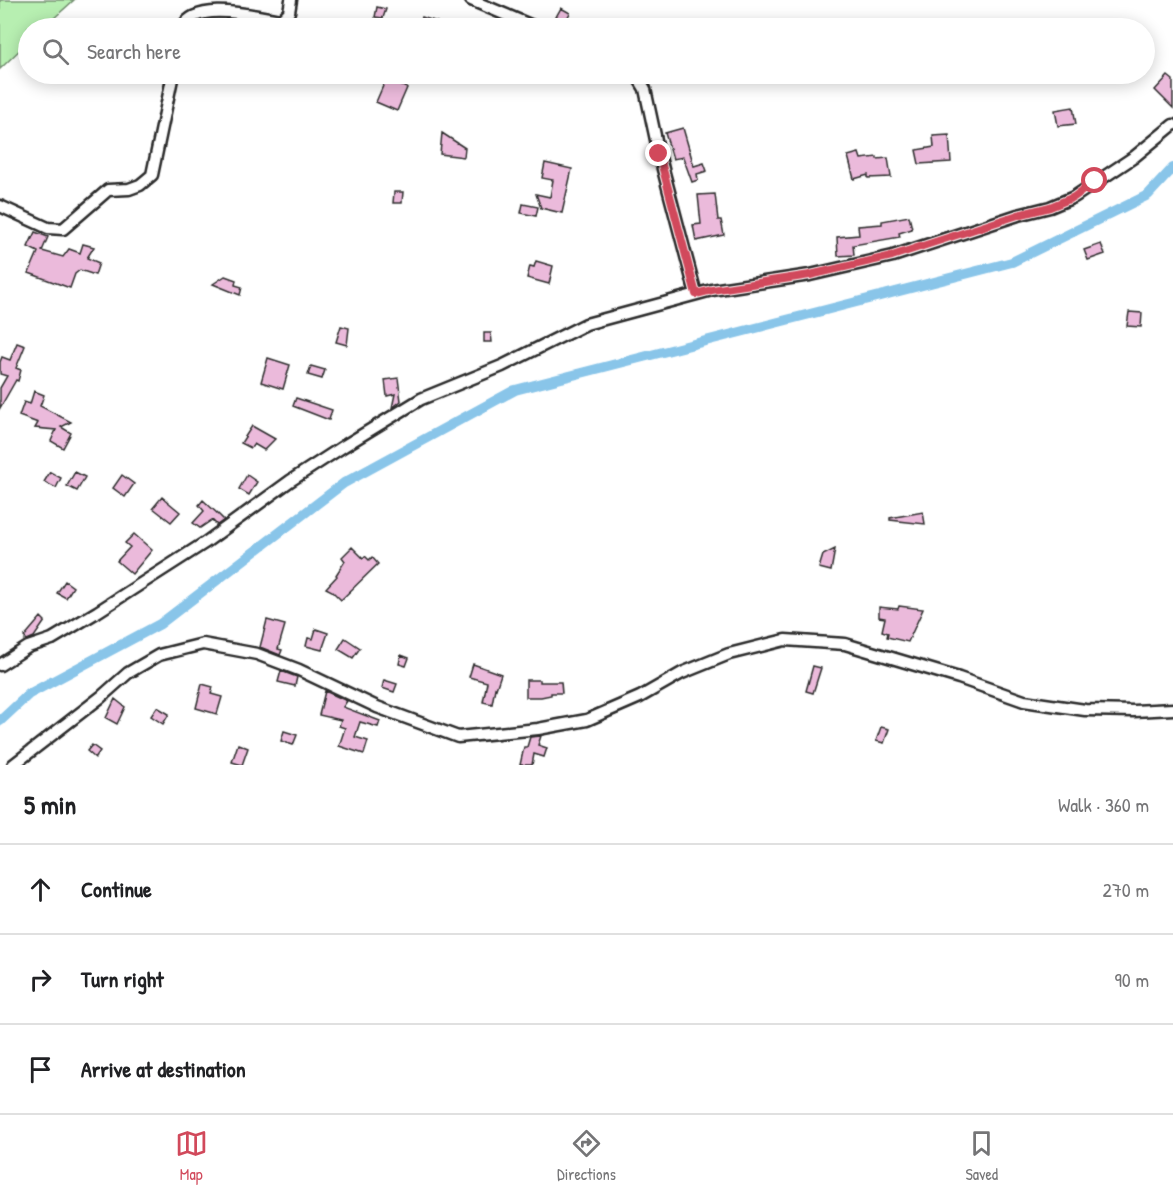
<!DOCTYPE html>
<html lang="en">
<head>
<meta charset="utf-8">
<style>
	:root { --surface:#fff; --page:#f6f6f6; --text:#202124; --muted:#757577; --line:#e0e0e0; --accent:#d1495b }
	body { margin:0; font-family:"Patrick Hand",sans-serif; background:var(--page); color:var(--text) }
	.stop { position:absolute; width:18px; height:18px; margin:-14px; border:4px solid #d1495b; border-radius:50%; background:#fff }
	.stop.end { background:#d1495b; border-color:#fff; box-shadow:0 2px 6px #0008 }
	.list { margin:0; padding:0; list-style:none }
	h2 { display:flex; justify-content:space-between; align-items:center; height:78px; margin:0; padding:0 24px; font-size:26px }
	h2 small { font-size:20px; font-weight:400; color:var(--muted) }
	.list li { display:grid; grid-template-columns:39px 1fr auto; gap:18px; align-items:center; box-sizing:border-box; height:90px; padding:0 24px; border-top:2px solid var(--line) }
	.list b { display:block; font-size:22px; white-space:nowrap }
	.list em { font-size:20px; font-style:normal; color:var(--muted) }
	.icon { flex:none; width:33px; height:33px; fill:none; stroke:currentColor; stroke-width:2; stroke-linecap:round; stroke-linejoin:round }
	.map { position:relative; flex:none; width:1173px; height:765px; overflow:hidden }
	.search { position:absolute; background:var(--surface); box-shadow:0 3px 15px #0003; left:18px; right:18px; top:18px; height:66px; display:flex; align-items:center; gap:15px; box-sizing:border-box; padding:0 21px; border-radius:33px; color:var(--muted); font-size:22px }
	.sheet { height:348px; background:var(--surface) }
	nav { display:flex; justify-content:space-around; align-items:center; box-sizing:border-box; height:84px; border-top:2px solid var(--line); background:var(--surface); font-size:16px; color:var(--muted) }
	nav a { display:grid; justify-items:center; gap:3px }
	nav .on { color:var(--accent) }
	.map>svg:first-child { display:block }
	.green { fill:#b7efb1; stroke:#718d6e; stroke-width:1.5 }
	.lines { fill:none; stroke-linecap:round; stroke-linejoin:round }
	.canal { stroke:#89c5e9; stroke-width:10 }
	.building { fill:#ebbadb; stroke:#2b2b2b; stroke-width:1.5 }
	.street-casing { stroke:#2b2b2b; stroke-width:15 }
	.street { stroke:#fff; stroke-width:10 }
	.route { stroke:#d1495b; stroke-width:8 }
</style>
</head>
<body>
<div class="map">
<svg width="1173" height="765" viewBox="0 0 1173 765">
	<rect width="100%" height="100%" fill="#fff"/>
	<filter id="ink" filterUnits="userSpaceOnUse"><feTurbulence type="fractalNoise" baseFrequency=".0167" numOctaves="2"/><feDisplacementMap in="SourceGraphic" scale="12" xChannelSelector="R" yChannelSelector="G"/><feConvolveMatrix kernelMatrix="1 2 1 2 8 2 1 2 1" color-interpolation-filters="sRGB"/></filter>
	<g filter="url(#ink)">
		<path class="green" d="M0,0H74L43,28H28V42L0,69Z"/>
		<g class="lines">
			<path class="canal" d="M0,721L29,694L160,624L344,483L515,390L1012,262L1148,195L1173,168"/>
		</g>
		<path class="building" d="M377,7L386,9L383,18L375,17Z
			M561,8L570,13L565,22L556,17Z
			M422,17L437,22L435,28H419Z
			M1168,76L1173,80V108L1155,90Z
			M386,79L407,88L397,111L376,102Z
			M1073,107L1076,124L1058,126L1055,110Z
			M683,128L694,166L704,163L707,171L697,174L698,180L692,182L683,157L673,159L665,133Z
			M442,133L465,148L464,157L440,154Z
			M949,135L951,162L919,164L916,150L934,147L933,136Z
			M859,153L861,159L877,157V159L888,158L891,177L868,178V175L854,179L848,156Z
			M545,163L572,169L562,213L541,208L536,194L550,197L553,180L542,178Z
			M394,192H403L402,203H393Z
			M715,194L718,220H721L724,235L696,241L693,225L701,224L698,195Z
			M523,204L538,207L536,216L521,213Z
			M909,216L912,229L899,233L900,237L853,245L854,255L838,256L837,237L859,235L858,226L882,224V221Z
			M35,232L48,237L42,251L63,257L69,249L80,253L83,244L94,247L87,258L99,263L95,275L80,270L75,274L70,288L29,273L38,252L28,247Z
			M1101,244L1105,254L1088,260L1084,250Z
			M536,261L553,266L549,284L527,278L530,266L534,267Z
			M225,276L236,280L235,285L242,287L240,295L213,284Z
			M1129,312L1142,313L1141,327L1127,326Z
			M341,326L349,328L347,345L336,342Z
			M484,333H491L492,342H484Z
			M17,343L25,346L16,368L21,370L18,381L16,380L0,408V388L7,376L0,374V362L2,357L10,360Z
			M268,358L290,365L283,389L261,382Z
			M311,366L325,370L322,379L308,375Z
			M398,378L401,401L392,408L395,394L387,396L385,380Z
			M34,391L44,395L40,406L71,422L61,427L71,433L63,448L51,441L56,430L35,428L38,423L19,416L24,402L30,404Z
			M296,398L332,410L329,420L293,406Z
			M252,426L275,439L264,450L254,444L251,448L241,443Z
			M50,472L61,478L56,488L44,482Z
			M75,472L85,477L77,491L67,486Z
			M122,475L134,484L125,497L113,488Z
			M247,475L257,482L249,495L239,489Z
			M162,497L180,512L171,522L153,508Z
			M203,500L219,515L224,520L217,525L212,520L200,528L193,523L204,511L199,505Z
			M923,512L925,524L890,520V518Z
			M134,534L152,550L132,574L117,561L130,547L125,543Z
			M352,547L363,558L365,556L369,560L372,557L378,564L341,600L332,591L326,588L337,576L336,575L345,561L342,557Z
			M835,549L831,571L819,568L823,555Z
			M65,581L73,587L66,598L57,593Z
			M899,606L923,609L908,642L887,637L888,633L882,631L885,618L879,617V607L898,609Z
			M41,617L45,621L34,637L27,640L24,637Z
			M267,620L285,625L278,649L282,650L280,655L260,647Z
			M316,629L328,633L322,650L306,646L308,638L313,639Z
			M345,638L360,648L353,658L338,649Z
			M401,655L409,658L406,666L399,664Z
			M473,664L501,674L496,689L495,688L492,704L483,702L487,682L469,677Z
			M813,666L821,668L813,693L806,691Z
			M281,671L297,677L295,686L278,682Z
			M384,680L397,684L394,692L382,688Z
			M526,680H540V682H561L562,693H551V695L541,697H526Z
			M202,684L213,687L211,694L222,697L217,714L196,708Z
			M325,691L347,701L343,707L380,721L378,727L360,722L355,737L368,741L364,754L339,746L345,728L339,726L341,720L319,715Z
			M115,699L125,707L117,724L106,718Z
			M157,707L169,714L163,724L151,716Z
			M881,727L889,729L884,743L876,741Z
			M284,731L297,735L293,745L281,741Z
			M541,736L538,745L547,748L544,757L534,754L532,765H520L524,747H527L530,737Z
			M238,744L248,748L242,765L232,762Z
			M92,745L100,751L95,758L87,751Z"/>
		<g class="lines">
			<defs>
				<path id="street" d="M471,0L537,28
					M182,28C196,0 254,16 281,20L289,12L291,0
					M636,74L645,89L659,154L696,294
					M0,206L48,228L63,229L108,190L129,189L140,185L152,175L173,74
					M0,665L28,647L52,639L97,612L206,542L290,481L344,446L421,399L502,366L586,324L712,290L810,275L893,256L1018,215L1050,207L1074,197L1134,157L1173,125
					M13,765L101,697L128,673L159,655L203,644L257,654L299,670L377,707L458,737L538,729L587,720L640,697L682,673L729,654L785,640L845,644L959,678L1024,701L1085,710L1134,711L1173,709"/>
			</defs>
			<use href="#street" class="street-casing"/>
			<use href="#street" class="street"/>
		</g>
	</g>
	<g class="lines" filter="url(#ink)">
		<path class="route" d="M659,154L696,294L712,290L810,275L892,256L1018,215L1050,207L1074,197L1095,181"/>
	</g>
</svg>
<div class="stop" style="left:1095px;top:181px"></div>
<div class="stop end" style="left:659px;top:154px"></div>
<div class="search"><svg class="icon" aria-label="search" viewBox="0 0 24 24"><circle cx="10" cy="10" r="6"/><path d="M15 15l6 6"/></svg>Search here</div>
</div>
<section class="sheet">
<h2>5 min<small>Walk · 360 m</small></h2>
<ul class="list">
<li><svg class="icon" aria-label="ahead" viewBox="0 0 24 24"><path d="M12 20V5M6 11l6-6 6 6"/></svg><div><b>Continue</b></div><em>270 m</em></li>
<li><svg class="icon" aria-label="right" viewBox="0 0 24 24"><path d="M7 20v-9h11M14 6l5 5-5 5"/></svg><div><b>Turn right</b></div><em>90 m</em></li>
<li><svg class="icon" aria-label="arrive" viewBox="0 0 24 24"><path d="M6 21V4h12l-3 4 3 4H6"/></svg><div><b>Arrive at destination</b></div></li>
</ul>
</section>
<nav>
<a class="on"><svg class="icon" aria-label="map" viewBox="0 0 24 24"><path d="M3 6l6-2 6 2 6-2v14l-6 2-6-2-6 2zM9 4v14M15 6v14"/></svg>Map</a>
<a><svg class="icon" aria-label="directions" viewBox="0 0 24 24"><path d="M12 3l9 9-9 9-9-9zM9 14v-3h6M13 9l2 2-2 2"/></svg>Directions</a>
<a><svg class="icon" aria-label="saved" viewBox="0 0 24 24"><path d="M7 4h10v16l-5-4-5 4z"/></svg>Saved</a>
</nav>
</body>
</html>
